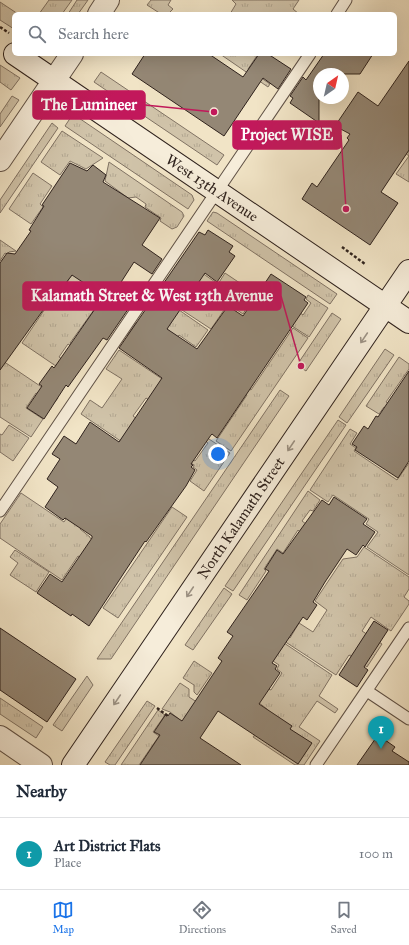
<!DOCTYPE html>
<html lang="en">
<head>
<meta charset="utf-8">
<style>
	:root { --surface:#fff; --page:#f2f2f3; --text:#1f2937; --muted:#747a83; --line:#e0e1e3; --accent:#1a73e8 }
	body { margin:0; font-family:"IM FELL Great Primer",serif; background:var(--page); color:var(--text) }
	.compass { position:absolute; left:313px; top:68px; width:36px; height:36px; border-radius:50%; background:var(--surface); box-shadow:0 4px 16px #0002; rotate:34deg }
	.you { position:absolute; left:218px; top:454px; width:14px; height:14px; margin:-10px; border:3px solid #fff; border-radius:50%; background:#1a73e8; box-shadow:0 0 0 6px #1a73e833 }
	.badge { display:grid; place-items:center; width:26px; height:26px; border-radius:50%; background:var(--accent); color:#fff; font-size:13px; font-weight:700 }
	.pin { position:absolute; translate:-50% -33px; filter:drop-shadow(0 1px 2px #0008) }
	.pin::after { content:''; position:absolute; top:21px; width:14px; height:12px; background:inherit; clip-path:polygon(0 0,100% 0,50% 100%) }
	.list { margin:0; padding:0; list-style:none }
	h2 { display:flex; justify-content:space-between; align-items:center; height:52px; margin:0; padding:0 16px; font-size:17px }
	h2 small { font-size:13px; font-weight:400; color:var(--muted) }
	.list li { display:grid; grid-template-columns:26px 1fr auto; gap:12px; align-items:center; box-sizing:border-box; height:72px; padding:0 16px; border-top:1px solid var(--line) }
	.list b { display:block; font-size:15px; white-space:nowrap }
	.list p { margin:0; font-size:13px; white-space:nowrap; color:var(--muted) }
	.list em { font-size:13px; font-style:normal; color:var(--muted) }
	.icon { flex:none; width:22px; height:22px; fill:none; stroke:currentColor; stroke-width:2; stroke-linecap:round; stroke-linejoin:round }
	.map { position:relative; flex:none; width:409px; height:765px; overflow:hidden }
	.search { position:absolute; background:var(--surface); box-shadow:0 4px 16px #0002; left:12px; right:12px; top:12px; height:44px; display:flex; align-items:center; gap:10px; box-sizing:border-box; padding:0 14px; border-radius:6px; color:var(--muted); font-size:15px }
	.sheet { height:124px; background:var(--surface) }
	nav { display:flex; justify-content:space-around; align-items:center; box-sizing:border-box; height:56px; border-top:1px solid var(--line); background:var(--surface); font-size:11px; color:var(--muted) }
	nav a { display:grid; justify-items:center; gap:2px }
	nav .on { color:var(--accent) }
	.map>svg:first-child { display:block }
	.grass { fill:url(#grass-tufts); stroke:#807263 }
	.building { fill:#948775; stroke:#2f221d }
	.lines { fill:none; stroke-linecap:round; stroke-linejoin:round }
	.lane-casing { stroke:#605247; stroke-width:13 }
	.street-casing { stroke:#605247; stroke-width:24 }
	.secondary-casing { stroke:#2f221d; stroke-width:24 }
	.path { stroke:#2f221d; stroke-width:2.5; stroke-dasharray:3 2; stroke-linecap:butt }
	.lane { stroke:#f6edda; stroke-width:11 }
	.street { stroke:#f6edda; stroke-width:22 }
	.secondary { stroke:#f6edda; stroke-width:22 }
	.oneway { stroke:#9c9285 }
	.labels { text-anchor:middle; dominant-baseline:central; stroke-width:3; stroke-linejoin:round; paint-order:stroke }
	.street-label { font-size:15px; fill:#2f221d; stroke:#f6edda }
	.leader { fill:none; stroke:#c2185b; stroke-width:1.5 }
	.callout-dot { fill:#c2185b; stroke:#f6edda; stroke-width:1.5 }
	.callout { fill:#c2185b; stroke:#c2185b; stroke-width:1.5 }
	.callout-label { font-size:16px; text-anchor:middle; font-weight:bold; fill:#fff }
</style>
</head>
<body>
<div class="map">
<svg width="409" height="765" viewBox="0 0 409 765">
	<defs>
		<pattern id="grass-tufts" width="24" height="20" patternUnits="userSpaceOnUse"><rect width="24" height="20" fill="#d0c3a9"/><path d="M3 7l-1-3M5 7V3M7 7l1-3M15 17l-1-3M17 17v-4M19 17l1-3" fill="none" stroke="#b3a791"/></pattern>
	</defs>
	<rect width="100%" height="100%" fill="#f1e4c6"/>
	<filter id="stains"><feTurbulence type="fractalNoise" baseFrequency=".005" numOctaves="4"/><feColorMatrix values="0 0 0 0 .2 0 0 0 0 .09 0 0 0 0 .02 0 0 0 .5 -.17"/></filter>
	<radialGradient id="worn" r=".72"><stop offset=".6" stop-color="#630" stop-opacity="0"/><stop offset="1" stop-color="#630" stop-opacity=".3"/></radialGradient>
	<path class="grass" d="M49,0H72L62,14H39Z
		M77,0H88L78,14H68Z
		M151,0H171L168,5L173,9L170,12L172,14H161L147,5Z
		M232,0H299L293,9L299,14H230L236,4Z
		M0,2L18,14H14V29L0,20Z
		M220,54H258L248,69L270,84L268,87Z
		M0,65L20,78L11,90L0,82Z
		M101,72L224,155L217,165L94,82Z
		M12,96L19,100L0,127V114Z
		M73,114L192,195L194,200L188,209L65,126Z
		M52,123L58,128L0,213V200Z
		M62,131L103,158L86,169L70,161L60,175L41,162Z
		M403,148L409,152V182L396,174L409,156L401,150Z
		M109,162L182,212L184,216L177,227L172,229L160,221L161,218L145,207L146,204L136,197L128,198L105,181Z
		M33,173L52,186L40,204L43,207L31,224L9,209Z
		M213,212L217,213L337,294L330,304L207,221Z
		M0,240L16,251L9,252L7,254L5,253L0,261Z
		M80,264L96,275L81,297L96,307L70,343L88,355L87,356L68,344L59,357L77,369L72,377L22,343L49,303L40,297L45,290L56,297Z
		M195,268L218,284L225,273L265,300L262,305L252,299L243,314L228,304L211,329L182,310L199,284L189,277Z
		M308,295L328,308L309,337L289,324L298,311L303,315L311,303L306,299Z
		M166,301L208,330L196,347L179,335L172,345L147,350L127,336L136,323L158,338Z
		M332,313L341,319L306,371L297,365Z
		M293,328L308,338L231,451L216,441L247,395L228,382L231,377L251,390Z
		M385,349L394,355L347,423L339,417Z
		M119,350L183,393L169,414L146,398L133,416L137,419L122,442L81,414L90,400L102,408L122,379L106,369Z
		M399,357L409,364V369L386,402L409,418L408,424L384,407L379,414L366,406Z
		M0,359L58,398L53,404L36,393L26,408L43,419L31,437L0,417Z
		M280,390L289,396L111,659H97Z
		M170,413L230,453L204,491L190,481L197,470L193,467L194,465L165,445L167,442L195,461L208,443L168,416Z
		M338,420L346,425L233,591L225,586Z
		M9,425L29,438L13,461L0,452V434L2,435Z
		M350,429L357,433L350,444L356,448L354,451L397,480L409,463V575L367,547L378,532L366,524L369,519L333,495L328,502L310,490Z
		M308,491L320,500L313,511L310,510L302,521L306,524L300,532L298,530L283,553L277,549L264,569L266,571L247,600L239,595Z
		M21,493L64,522L77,502L91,511L80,529L90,537V538L129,565L87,561L78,556L62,580L0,538V524Z
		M172,507L187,517L118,618L103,608Z
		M364,547L409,577V589L404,597L409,601V604L391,631L371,617L362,631L382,644L367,667L349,655L336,675L281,639L285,635L290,638L299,623L313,632L327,610L315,601L343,559L357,557Z
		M15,550L49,572L36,592L10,575L18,563L10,557Z
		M224,588L232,594L193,650L185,645Z
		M284,643L332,675L319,696L338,709L335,713L317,701L299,727L320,741L304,765H295L253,737L260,728L256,725L267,709L258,702L268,689L271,690L282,673L277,669L279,665L273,661Z
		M194,661L212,673L197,695L194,692V685L183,678Z
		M87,676L93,685L62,731L53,725Z
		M180,683L189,689V697L203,706L189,727L170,712L162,709Z
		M0,698L43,727L36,738L0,714Z
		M147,701L155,706L115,765H110L105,762Z
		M158,710L165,715L153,732L159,736L139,765H121Z"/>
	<path class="building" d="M145,54H209L243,77L259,54H268L291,69L278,89L263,78L224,136L132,74Z
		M324,54H373L360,74H319V123L290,103L293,98L290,96L303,77L306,80Z
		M409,61V150L381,192L398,203L370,245L302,199L312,183L317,187L349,140L347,138L350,134L335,126L358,92L378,106Z
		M70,163L87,171L93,165L106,175L103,182L160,218L142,245L162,259L152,274L134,262L116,290L133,302L107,340L103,338L68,387L66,385L44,419L27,408L42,386L39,384L52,366L54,368L97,306L93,303L99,293L72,275L56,296L54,295L0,370V263L7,253L15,254L31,231L29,230L44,206L42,205Z
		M208,230L233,246L229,252L235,256L217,282L205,273L167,329L197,349L228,306L243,316L271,274L306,297L304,300L308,303L217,438L212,434L211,435L191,464L193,465L191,467L195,470L186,486L146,542L145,541L89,626L72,614L71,616L37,593L50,574L62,582L92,538V536L65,518L63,520L45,507L58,487L47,479L60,459L52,454L64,436L76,444L90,422L119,442L162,378L119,348L199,232L205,235Z
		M409,371V461L398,478L355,450L357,447L352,444L364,426L368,429L376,416L378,417Z
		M334,497L367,519L363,524L375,532L365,547L363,545L356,555L347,549L325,582L313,602L317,605L307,620L303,617L272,663L277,666L275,669L280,673L259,704L292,726L290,729L312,743L298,764L218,711L200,738L241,765H140L160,735L154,732L166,714L168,716L170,713L182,721L222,661L218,658L233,636L227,632L269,571L265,569L277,550L283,554L322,500L329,505Z
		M374,621L388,630L364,667L368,670L357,687L339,675Z
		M0,628L76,679L47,722L0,690Z
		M378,735L395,747L392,751L409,762V765H357Z"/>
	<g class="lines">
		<defs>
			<path id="lane" d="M337,14L346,0
				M0,511L310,54
				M367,691L409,719
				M316,765L409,628"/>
			<path id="street" d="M99,14L108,0
				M0,160L72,54
				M0,737L41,765"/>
			<path id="secondary" d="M15,54L409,322
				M73,765L409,271"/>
		</defs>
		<use href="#lane" class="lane-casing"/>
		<use href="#street" class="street-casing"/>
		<use href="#secondary" class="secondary-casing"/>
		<path class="path" d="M0,27L9,33
			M342,247L365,264
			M157,708L168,716"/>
		<use href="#lane" class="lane"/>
		<use href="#street" class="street"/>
		<use href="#secondary" class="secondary"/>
	</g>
	<defs><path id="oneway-shaft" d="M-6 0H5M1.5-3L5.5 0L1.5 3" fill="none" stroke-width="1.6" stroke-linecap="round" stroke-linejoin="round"/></defs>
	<g class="oneway">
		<use href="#oneway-shaft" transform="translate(364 338) rotate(124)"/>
		<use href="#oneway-shaft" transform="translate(291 446) rotate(124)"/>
		<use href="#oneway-shaft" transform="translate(190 592) rotate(124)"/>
		<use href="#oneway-shaft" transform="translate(117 700) rotate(124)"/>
	</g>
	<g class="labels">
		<g class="street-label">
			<text transform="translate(212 188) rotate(34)">West 13th Avenue</text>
			<text transform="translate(241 518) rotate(-56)">North Kalamath Street</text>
		</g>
	</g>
	<path class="leader" d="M214 112L145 105M346 209L341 135M301 366L281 296"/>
	<g class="callout-dot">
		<circle cx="214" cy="112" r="4"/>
		<circle cx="346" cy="209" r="4"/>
		<circle cx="301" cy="366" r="4"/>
	</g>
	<g class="callout">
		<rect x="33" y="91" width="112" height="28" rx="4"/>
		<rect x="233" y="121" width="108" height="28" rx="4"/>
		<rect x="23" y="282" width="258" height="28" rx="4"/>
	</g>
	<g class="callout-label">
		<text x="89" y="110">The Lumineer</text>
		<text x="287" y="140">Project WISE</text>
		<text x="152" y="301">Kalamath Street &amp; West 13th Avenue</text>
	</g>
	<rect width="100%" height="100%" filter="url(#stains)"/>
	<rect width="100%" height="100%" fill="url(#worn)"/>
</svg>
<svg class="compass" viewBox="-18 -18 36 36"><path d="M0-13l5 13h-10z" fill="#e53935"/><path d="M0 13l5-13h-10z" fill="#747a83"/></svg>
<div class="you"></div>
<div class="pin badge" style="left:381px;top:749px;background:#0f9aa8">1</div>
<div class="search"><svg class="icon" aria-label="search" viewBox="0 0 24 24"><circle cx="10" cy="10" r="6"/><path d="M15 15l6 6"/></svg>Search here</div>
</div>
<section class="sheet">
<h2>Nearby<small></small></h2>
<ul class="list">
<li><span class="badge" style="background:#0f9aa8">1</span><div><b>Art District Flats</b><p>Place</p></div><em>100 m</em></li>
</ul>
</section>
<nav>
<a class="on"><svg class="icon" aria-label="map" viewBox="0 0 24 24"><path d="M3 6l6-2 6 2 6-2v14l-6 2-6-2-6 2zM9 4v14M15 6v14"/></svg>Map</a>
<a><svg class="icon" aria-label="directions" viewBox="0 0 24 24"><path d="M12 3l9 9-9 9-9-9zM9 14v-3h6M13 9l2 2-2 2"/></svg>Directions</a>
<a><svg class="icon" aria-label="saved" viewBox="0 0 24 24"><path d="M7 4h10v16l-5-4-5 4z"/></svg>Saved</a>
</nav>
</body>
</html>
